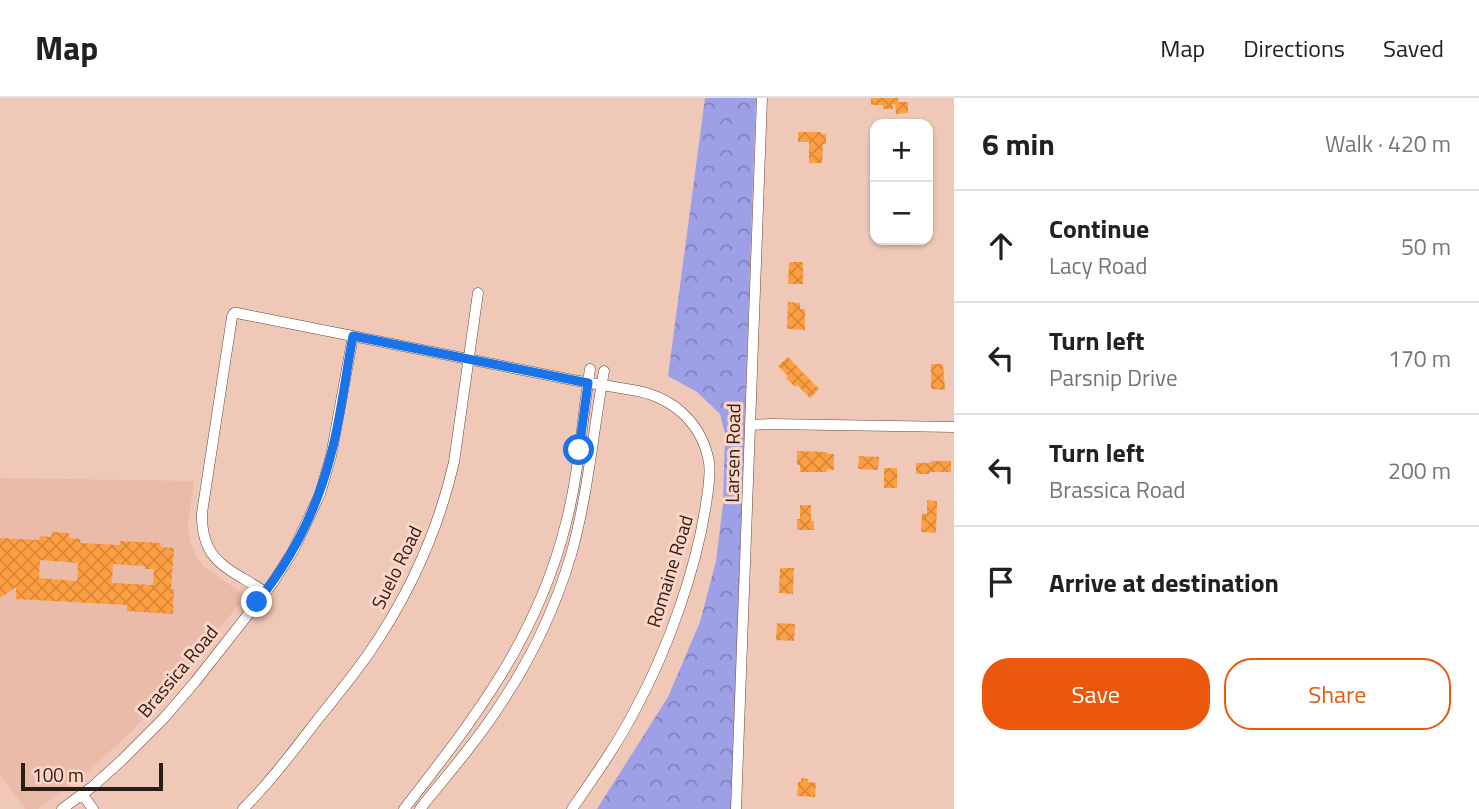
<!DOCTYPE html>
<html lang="en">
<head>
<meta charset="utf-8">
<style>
	:root { --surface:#fff; --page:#f6f6f6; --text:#202124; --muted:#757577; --line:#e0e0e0; --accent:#ea580c }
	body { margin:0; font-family:"Titillium Web",sans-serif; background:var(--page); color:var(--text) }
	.controls { position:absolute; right:21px; top:21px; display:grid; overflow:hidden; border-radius:14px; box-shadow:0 2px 5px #0004 }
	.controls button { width:63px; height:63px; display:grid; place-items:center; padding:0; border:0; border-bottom:2px solid var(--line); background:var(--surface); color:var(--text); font:35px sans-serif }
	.scale { position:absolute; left:21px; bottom:18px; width:142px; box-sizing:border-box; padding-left:7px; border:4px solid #2b1c17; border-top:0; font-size:19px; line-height:24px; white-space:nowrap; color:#2b1c17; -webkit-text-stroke:5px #fed4c5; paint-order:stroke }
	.stop { position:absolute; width:21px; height:21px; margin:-16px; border:5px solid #1a73e8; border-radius:50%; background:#fff }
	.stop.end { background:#1a73e8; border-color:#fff; box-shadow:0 2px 7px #0008 }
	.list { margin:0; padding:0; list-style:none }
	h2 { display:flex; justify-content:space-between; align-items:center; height:91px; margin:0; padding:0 28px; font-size:30px }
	h2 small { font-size:23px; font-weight:400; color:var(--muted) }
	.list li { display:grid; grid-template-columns:46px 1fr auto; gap:21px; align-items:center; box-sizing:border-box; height:112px; padding:0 28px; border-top:2px solid var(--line) }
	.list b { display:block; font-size:26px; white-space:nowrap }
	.list p { margin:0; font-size:23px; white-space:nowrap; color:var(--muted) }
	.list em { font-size:23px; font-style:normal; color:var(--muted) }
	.actions { display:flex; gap:14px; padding:21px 28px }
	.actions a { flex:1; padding:16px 0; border:2px solid var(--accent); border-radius:28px; text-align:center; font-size:24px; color:var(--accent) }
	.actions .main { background:var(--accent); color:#fff }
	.icon { flex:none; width:38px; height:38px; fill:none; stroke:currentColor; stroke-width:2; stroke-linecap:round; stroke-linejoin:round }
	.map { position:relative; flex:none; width:954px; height:711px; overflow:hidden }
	header { display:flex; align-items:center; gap:42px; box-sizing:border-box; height:98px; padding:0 35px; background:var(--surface); border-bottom:2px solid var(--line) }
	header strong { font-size:33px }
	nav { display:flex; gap:38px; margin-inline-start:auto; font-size:24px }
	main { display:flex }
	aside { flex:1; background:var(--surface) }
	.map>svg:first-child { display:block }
	.built { fill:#ebbba9 }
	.park { fill:url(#park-crowns) }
	.building { fill:url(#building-cross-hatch); fill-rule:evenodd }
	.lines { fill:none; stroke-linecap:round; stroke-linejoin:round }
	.street-casing { stroke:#674538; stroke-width:11 }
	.street { stroke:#fff; stroke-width:10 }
	.route { stroke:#1a73e8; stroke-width:9 }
	.labels { text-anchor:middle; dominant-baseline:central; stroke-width:6; stroke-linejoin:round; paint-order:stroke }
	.street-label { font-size:19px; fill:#2b1c17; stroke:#fed4c5 }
</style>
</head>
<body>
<header>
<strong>Map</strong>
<nav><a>Map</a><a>Directions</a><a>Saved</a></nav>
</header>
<main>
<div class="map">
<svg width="954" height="711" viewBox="0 0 954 711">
	<defs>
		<pattern id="park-crowns" width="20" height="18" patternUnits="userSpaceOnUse" patternTransform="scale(1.75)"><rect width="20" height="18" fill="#9da0e6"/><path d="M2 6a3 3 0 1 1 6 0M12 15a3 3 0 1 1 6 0" fill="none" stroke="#8082b9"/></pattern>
		<pattern id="building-cross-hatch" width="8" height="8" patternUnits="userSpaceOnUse" patternTransform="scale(1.75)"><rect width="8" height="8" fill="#fd9f41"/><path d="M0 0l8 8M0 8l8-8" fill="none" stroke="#d98838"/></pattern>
	</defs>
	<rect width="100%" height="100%" fill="#f0c8b8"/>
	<path class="built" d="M0,380L194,383L188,429L191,447L197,459L203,468L246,498L161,602L130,635L86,675L38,711H25L0,676Z"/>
	<path class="park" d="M705,0H756L731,711H597L668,599L700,524L716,463L723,406L725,336L720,316L697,294L668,278Z"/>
	<path class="building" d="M871,0H898V4H908V15L896,16L895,6L893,7V11H883V7H871Z
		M798,34H821V36H826V46H823L822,65H809V44H798Z
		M789,164H803V186H788Z
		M788,204L800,205V211H805V232L787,231Z
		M788,259L819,291L810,300L797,287L795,289L786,280L788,278L778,268Z
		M931,266H943L945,292L931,291Z
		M797,353L827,354V356H834V372L827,371V374H800V367H797Z
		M859,358L879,359L878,372L858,371Z
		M931,363H951V374H930V376H916V365H931Z
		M884,370H897V390H884Z
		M927,402L937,403L936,435L921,434L922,415L927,416Z
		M800,407H811V423H814V432H797V421H800Z
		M52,434L69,435V440L81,441L80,445L119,447L120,443L161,445L160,449L174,450L171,491H174L173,516L127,513V507L16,501V489L0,500V440L39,442L40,438L51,439ZM40,462L78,465L77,483L39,480ZM113,466L145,468V471H154L153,487L112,485Z
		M780,470H794L793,496L779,495Z
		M777,525L795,526L794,543L776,542Z
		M801,680L808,681V684L816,685L815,699L797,698L798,684H801Z"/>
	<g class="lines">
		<defs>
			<path id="street" d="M750,327L771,326L954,329
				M265,494C229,470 201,465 202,415L232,219L234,215H237L573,282L638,293C675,301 702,326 709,364C711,378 708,392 706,406C696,473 667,553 635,612C617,647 594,679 572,711
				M82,696L93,711
				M62,711L92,689L122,662L164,620L195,584L272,486L293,453L320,396L331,358L353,238
				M243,711C271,683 294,652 318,621C335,600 352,579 367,558C408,499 438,434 454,364L478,195
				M404,711C475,620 538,539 566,425C579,375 582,322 590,271
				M420,711C446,678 475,646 498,610C530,563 555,511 571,457C588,397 593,334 604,273
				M736,711L762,0"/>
		</defs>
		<use href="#street" class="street-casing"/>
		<use href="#street" class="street"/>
	</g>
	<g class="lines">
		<path class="route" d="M257,504C292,461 316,413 330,360C341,321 345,279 353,238L588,285L579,352"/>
	</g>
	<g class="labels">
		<g class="street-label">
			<text transform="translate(732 355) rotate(-89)">Larsen Road</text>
			<text transform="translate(396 469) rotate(-64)">Suelo Road</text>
			<text transform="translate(669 473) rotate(-73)">Romaine Road</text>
			<text transform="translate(177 573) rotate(-50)">Brassica Road</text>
		</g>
	</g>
</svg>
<div class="controls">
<button>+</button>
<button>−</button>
</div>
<div class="scale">100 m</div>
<div class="stop" style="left:579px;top:352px"></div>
<div class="stop end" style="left:257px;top:504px"></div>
</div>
<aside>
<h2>6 min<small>Walk · 420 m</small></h2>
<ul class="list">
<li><svg class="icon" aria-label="ahead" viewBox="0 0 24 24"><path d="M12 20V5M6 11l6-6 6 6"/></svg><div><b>Continue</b><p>Lacy Road</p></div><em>50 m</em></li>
<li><svg class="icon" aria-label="left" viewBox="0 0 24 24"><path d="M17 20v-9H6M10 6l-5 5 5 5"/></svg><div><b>Turn left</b><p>Parsnip Drive</p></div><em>170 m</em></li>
<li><svg class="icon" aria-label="left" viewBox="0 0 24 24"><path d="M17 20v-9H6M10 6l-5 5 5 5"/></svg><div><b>Turn left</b><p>Brassica Road</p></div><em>200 m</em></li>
<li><svg class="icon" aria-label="arrive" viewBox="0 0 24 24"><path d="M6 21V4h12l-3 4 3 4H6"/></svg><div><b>Arrive at destination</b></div></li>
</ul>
<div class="actions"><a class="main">Save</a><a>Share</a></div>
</aside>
</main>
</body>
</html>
